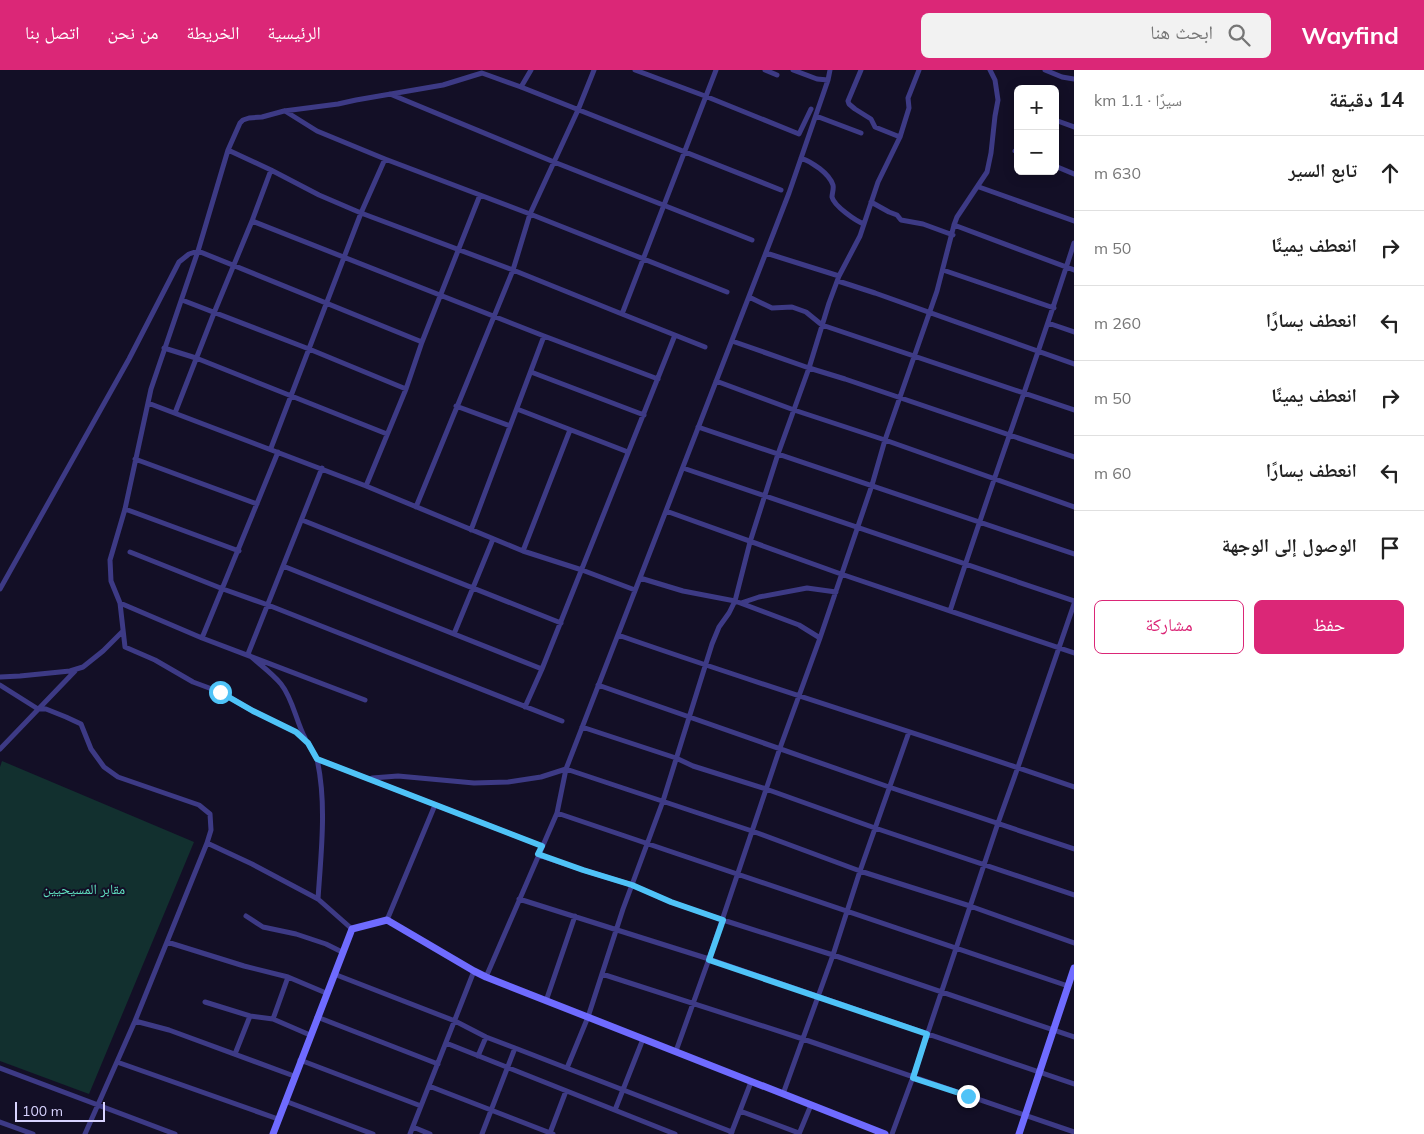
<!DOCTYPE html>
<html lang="ar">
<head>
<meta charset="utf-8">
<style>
	:root { --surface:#fff; --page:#f2f2f2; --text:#222; --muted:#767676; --line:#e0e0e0; --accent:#db2777 }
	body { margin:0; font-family:Mulish,"Noto Naskh Arabic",sans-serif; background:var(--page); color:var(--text); direction:rtl }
	.controls { position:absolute; right:15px; top:15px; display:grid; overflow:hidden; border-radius:8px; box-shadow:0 2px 12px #0003 }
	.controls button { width:45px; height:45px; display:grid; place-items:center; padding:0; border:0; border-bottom:1px solid var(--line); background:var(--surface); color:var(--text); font:25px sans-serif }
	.scale { position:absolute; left:15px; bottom:12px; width:90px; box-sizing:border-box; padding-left:5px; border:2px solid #d9d4ff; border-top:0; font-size:14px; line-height:18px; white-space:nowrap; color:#d9d4ff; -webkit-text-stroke:4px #130f26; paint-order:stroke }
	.stop { position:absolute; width:15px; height:15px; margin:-11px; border:4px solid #4fc3f7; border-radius:50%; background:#fff }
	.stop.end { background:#4fc3f7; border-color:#fff; box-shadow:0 1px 5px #0008 }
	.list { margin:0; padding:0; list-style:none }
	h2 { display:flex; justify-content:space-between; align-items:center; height:65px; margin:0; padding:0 20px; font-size:21px }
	h2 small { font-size:16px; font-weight:400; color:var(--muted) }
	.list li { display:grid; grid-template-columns:32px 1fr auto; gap:15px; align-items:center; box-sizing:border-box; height:75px; padding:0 20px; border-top:1px solid var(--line) }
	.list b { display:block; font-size:19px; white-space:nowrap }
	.list em { font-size:16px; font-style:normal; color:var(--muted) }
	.actions { display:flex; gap:10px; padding:15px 20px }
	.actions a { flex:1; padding:11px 0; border:1px solid var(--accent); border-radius:8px; text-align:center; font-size:18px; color:var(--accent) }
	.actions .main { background:var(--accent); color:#fff }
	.icon { flex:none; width:28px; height:28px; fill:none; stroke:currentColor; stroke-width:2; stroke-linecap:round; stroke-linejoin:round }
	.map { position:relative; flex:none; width:1074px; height:1064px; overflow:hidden; direction:ltr }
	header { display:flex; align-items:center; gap:30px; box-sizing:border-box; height:70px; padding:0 25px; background:var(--accent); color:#fff }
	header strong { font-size:24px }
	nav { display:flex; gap:28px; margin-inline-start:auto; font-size:18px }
	.search { width:350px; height:45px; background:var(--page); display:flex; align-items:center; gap:12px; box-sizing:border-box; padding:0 18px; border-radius:8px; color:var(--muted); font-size:19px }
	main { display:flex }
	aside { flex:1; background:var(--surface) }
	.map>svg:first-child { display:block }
	.green { fill:#12302f }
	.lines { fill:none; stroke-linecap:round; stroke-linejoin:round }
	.street { stroke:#3d3a85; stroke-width:5 }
	.secondary { stroke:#6f6bff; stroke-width:7 }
	.route { stroke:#4fc3f7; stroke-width:6 }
	.labels { text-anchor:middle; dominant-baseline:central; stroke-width:4; stroke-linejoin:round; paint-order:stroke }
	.park-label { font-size:14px; fill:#5fe0c0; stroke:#130f26 }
</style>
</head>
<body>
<header>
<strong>Wayfind</strong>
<div class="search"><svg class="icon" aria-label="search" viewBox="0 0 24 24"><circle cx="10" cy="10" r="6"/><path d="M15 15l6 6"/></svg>ابحث هنا</div>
<nav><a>الرئيسية</a><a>الخريطة</a><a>من نحن</a><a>اتصل بنا</a></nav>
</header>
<main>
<aside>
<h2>14 دقيقة<small>سيرًا · 1.1 km</small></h2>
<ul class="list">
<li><svg class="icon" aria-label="ahead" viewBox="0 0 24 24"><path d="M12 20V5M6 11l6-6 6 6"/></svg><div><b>تابع السير</b></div><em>630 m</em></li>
<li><svg class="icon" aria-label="right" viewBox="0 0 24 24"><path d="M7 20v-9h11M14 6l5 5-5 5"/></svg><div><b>انعطف يمينًا</b></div><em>50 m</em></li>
<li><svg class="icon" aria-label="left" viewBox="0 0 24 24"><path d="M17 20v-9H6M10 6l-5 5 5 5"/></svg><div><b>انعطف يسارًا</b></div><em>260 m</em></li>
<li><svg class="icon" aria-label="right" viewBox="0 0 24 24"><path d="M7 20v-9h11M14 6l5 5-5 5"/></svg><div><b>انعطف يمينًا</b></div><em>50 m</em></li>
<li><svg class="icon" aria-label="left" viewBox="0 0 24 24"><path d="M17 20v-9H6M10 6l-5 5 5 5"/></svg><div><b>انعطف يسارًا</b></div><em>60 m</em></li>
<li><svg class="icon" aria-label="arrive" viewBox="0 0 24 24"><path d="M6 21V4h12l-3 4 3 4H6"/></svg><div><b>الوصول إلى الوجهة</b></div></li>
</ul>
<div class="actions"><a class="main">حفظ</a><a>مشاركة</a></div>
</aside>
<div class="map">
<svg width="1074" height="1064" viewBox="0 0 1074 1064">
	<rect width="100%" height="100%" fill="#130f26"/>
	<path class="green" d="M2,691L194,772L89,1024L0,991V697Z"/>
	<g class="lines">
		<path class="street" d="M635,0L705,26L799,64L811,39
			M765,0L777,5
			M793,0L817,9L828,10
			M861,0L848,31L849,34L855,39L871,49L875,57L900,67
			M1045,0L1062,7L1074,9
			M521,17L531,0
			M390,24L554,92L752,170
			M285,41L317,61L385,89L530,144L727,222
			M816,46L861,63
			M1055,50L1074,57
			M228,80L271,100L319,125L361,143L513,200L622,244L705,277
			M1015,81L1018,82
			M801,88C812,92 829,103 833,115C834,119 832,123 832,127C834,136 856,151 864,154
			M1055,96L1074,104
			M979,117L1074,151
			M871,132L889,142L897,145L901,150L923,154L953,165
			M252,151L544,266L658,309
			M954,155L1074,200
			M766,183L839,206
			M943,200L1054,238
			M838,211L875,223L1074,294
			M749,227L772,238L792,237L806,242L822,255L1074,340
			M182,230L309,279L406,319
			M622,244L716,0
			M1048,253L1074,262
			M732,271L809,298L845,309L1074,387
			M164,278L196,288L387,364
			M531,302L644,345
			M716,311L794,340L885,370L1074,437
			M148,333L366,416L523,481L582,500L635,520
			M456,336L510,356
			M517,339L628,382
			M175,343L214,243L252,151L271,100
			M698,357L1074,484
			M271,378L361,143L385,89
			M135,389L257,434
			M683,398L1074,531
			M366,416L406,319L422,272L480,125
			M416,437L513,200L530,144L578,40L594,0
			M125,439L239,481
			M666,441L841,504L1074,583
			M302,450L561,553
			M471,460L544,266
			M523,481L570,360
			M130,482L223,519L268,535L562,651
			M283,496L542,599
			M640,508L683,521L735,531L799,555L820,568
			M0,519L129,289L179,192L189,184L198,181L422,272
			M120,533L202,568L365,630
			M741,533L759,527L807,518L836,522
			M950,541C990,417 1035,296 1074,173
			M454,564L493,469
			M618,565C769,618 922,664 1074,717
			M202,568L278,382
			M0,607L20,606L70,601L83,597L103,581L123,561
			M0,615L38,639H46L66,647L81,654L91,679L104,697L118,707L199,735L210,744L211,760L207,773L252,794L318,829L352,859
			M598,615L889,717L1074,779
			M525,637L542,599L675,265
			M582,657L676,688L693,696L766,719L875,758L1074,825
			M305,668C296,651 293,629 281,614C272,603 259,594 248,584L322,398
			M0,679L75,601
			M317,689C327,734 321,783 318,829
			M372,708L398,706L474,713L508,712L541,707L566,699L752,761L860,801L970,836L1074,873
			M557,743L1068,916
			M542,776L317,689L308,673L296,662L253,641L220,622L193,612L155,590L125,577L120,533L111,511L110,490L125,439L151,319L198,181L228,80L240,53L243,50L249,48L262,47L284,41L338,34L356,30L443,15L482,3L521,17L781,120
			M538,785L583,800L632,815L671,832L723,850L833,885L1074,967
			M519,829L709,889L1074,1014
			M246,846L263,857L296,864L326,874L342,882
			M387,850L435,735
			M167,872L244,896L288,907L326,923
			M334,904L455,951L486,967L515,978L732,1062
			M602,904L803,969L1074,1062
			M486,907L557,743L566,699L789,123L828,10L830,0
			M546,931L575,846
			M205,932L250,946L273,949L310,965
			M317,947L438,994
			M273,949L288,907
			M135,951L169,960L294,1006
			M446,973L675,1064
			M676,981L709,889L780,678L820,568L872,415L885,370L937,221L954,155L957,147L987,102L991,83L995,46L998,30L995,10L990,0
			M235,984L250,946
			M478,986L486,967
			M300,990L421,1036
			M117,992L278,1049
			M0,998L175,1064
			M567,998L588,947L623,839L663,731L712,574L719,557L729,543L735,531L750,472L778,384L809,298L829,233L839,206L860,166L878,112L900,67L909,38L908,28L910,23L919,0
			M429,1016L553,1064
			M783,1024L833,885L860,801L909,662
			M285,1031L373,1064
			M615,1040L643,969
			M740,1041L799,1063
			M0,1052L33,1064
			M413,1057L430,1064
			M550,1063L566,1021
			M85,1064L135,951L207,773
			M410,1064L474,901
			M482,1064L515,978
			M731,1064L751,1012
			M799,1064L811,1035
			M892,1064L913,1007L998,753L1018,697L1074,534"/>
		<path class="secondary" d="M273,1064L352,859L387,850L474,901L486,907L885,1064
			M1019,1064L1074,898"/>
	</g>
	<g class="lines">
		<path class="route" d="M220,622L253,641L296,662L308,673L317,689L542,776L538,784L583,800L632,815L671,832L723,850L709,890L927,964L913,1008L968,1026"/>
	</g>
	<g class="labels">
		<g class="park-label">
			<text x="84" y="819">مقابر المسيحيين</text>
		</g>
	</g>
</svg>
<div class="controls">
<button>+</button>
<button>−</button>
</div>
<div class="scale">100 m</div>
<div class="stop" style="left:220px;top:622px"></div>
<div class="stop end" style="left:968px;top:1026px"></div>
</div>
</main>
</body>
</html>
